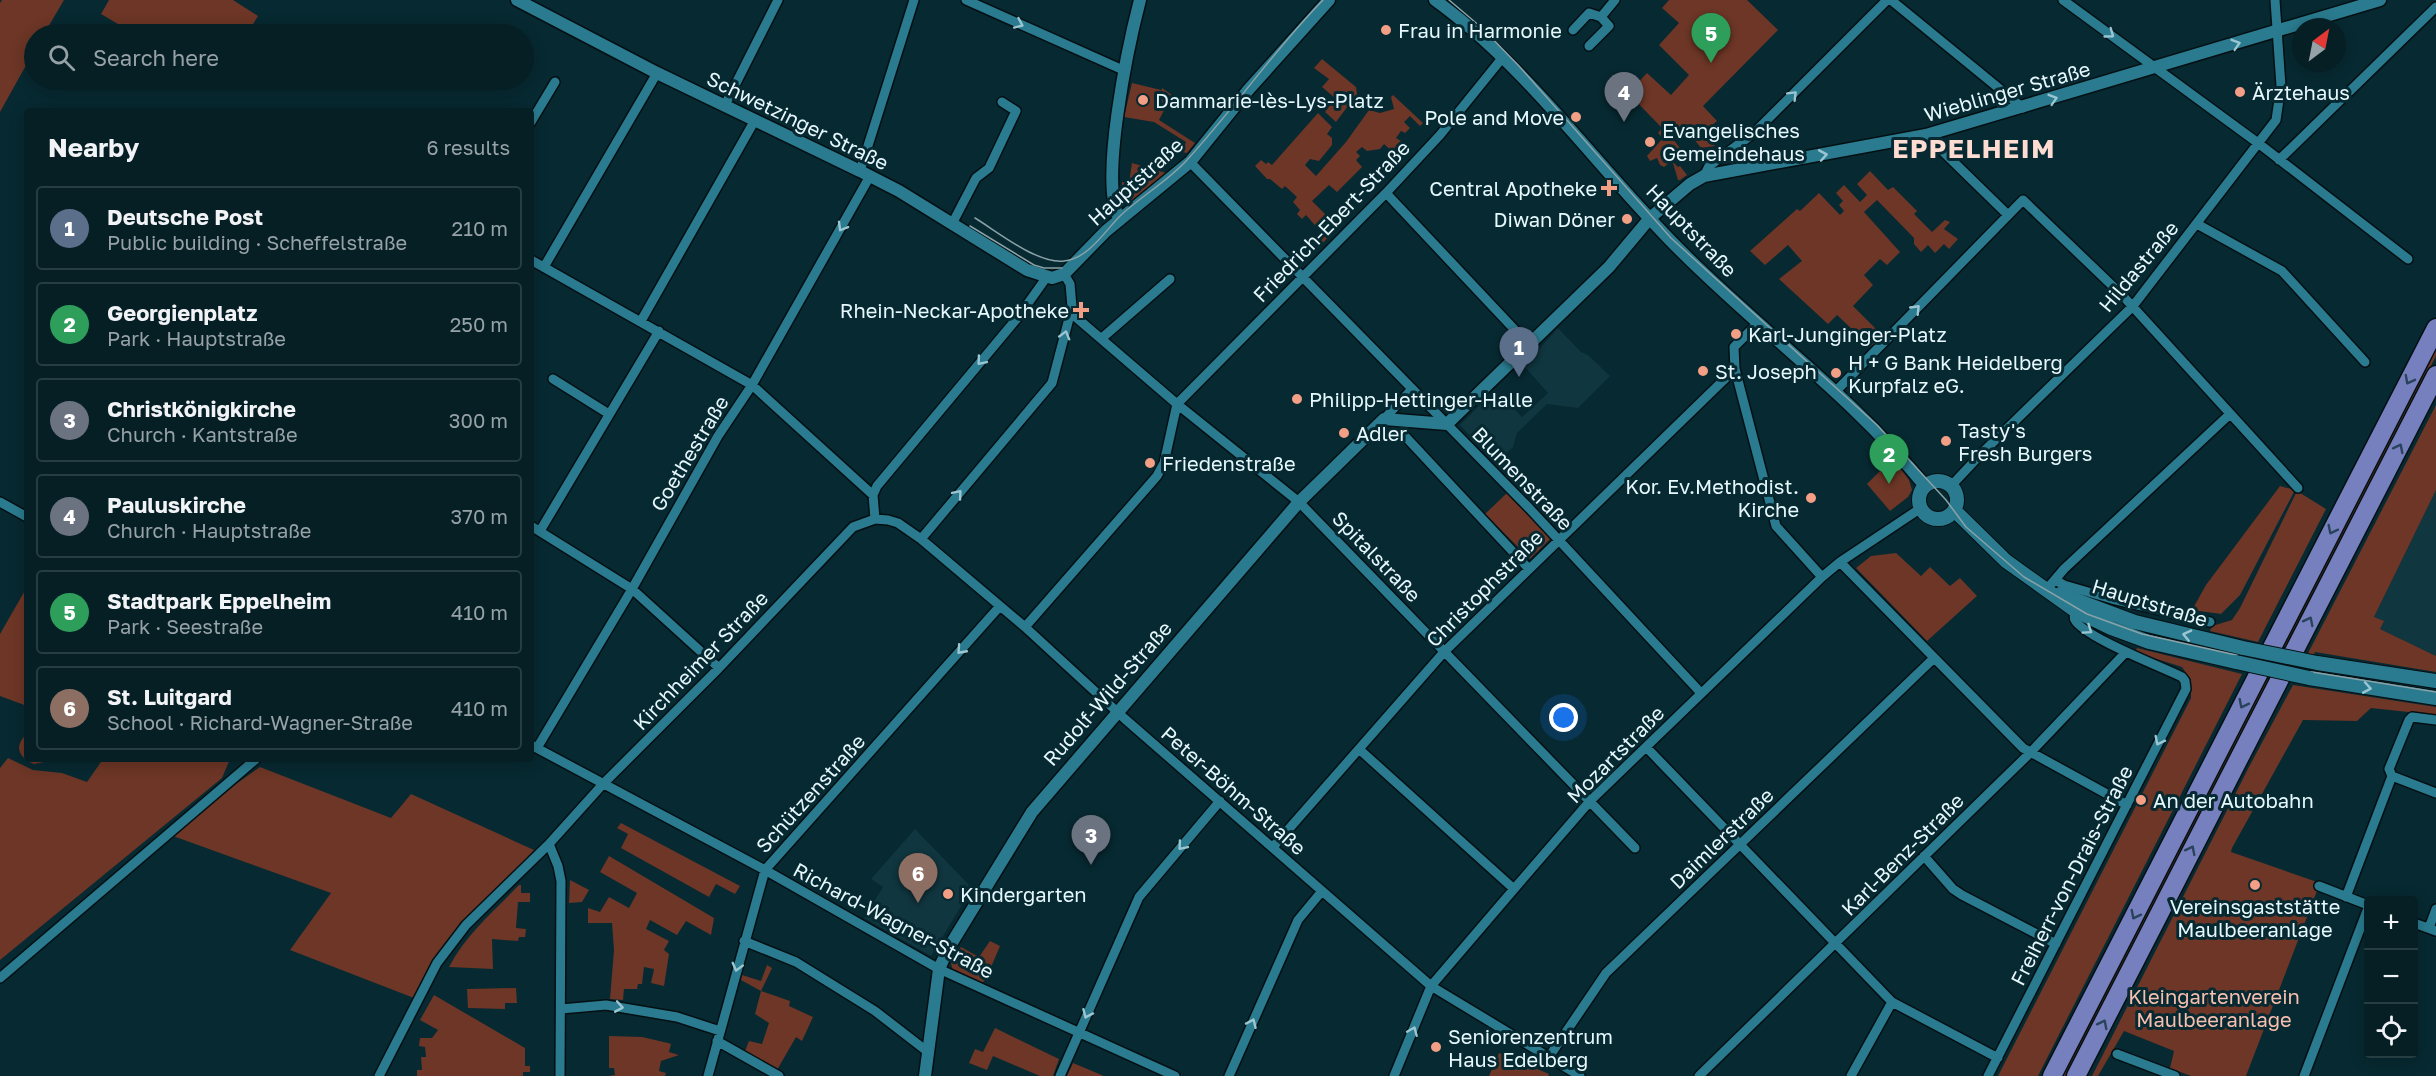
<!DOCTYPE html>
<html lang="en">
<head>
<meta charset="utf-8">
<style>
	:root { --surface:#051f25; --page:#132c32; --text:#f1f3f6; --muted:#97a2a7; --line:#263d42; --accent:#bca0f2 }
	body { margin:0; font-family:"Golos Text",sans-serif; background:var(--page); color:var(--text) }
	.controls { position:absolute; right:18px; bottom:18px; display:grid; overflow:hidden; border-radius:6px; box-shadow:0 3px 15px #0003 }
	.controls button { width:54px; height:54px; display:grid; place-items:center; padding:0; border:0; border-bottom:2px solid var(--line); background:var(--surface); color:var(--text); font:30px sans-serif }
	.compass { position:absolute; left:2292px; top:18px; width:54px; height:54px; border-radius:50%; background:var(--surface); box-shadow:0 3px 15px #0003; rotate:32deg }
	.you { position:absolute; left:1564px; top:718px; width:21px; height:21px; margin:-15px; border:4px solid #fff; border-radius:50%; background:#1a73e8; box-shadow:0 0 0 9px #1a73e833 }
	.badge { display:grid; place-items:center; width:39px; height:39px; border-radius:50%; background:var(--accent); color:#fff; font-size:20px; font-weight:700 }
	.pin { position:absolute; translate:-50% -50px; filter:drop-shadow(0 2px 3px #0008) }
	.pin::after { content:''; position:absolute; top:32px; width:21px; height:18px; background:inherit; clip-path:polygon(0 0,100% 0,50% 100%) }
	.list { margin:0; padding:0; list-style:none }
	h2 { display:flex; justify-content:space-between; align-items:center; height:78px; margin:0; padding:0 24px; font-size:26px }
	h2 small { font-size:20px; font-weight:400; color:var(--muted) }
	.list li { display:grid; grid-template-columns:39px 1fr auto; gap:18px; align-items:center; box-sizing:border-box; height:84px; margin:0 12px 12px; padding:0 12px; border:2px solid var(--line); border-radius:6px }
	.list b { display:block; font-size:22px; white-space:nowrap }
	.list p { margin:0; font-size:20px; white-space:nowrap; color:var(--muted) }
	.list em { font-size:20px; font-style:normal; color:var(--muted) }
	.icon { flex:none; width:33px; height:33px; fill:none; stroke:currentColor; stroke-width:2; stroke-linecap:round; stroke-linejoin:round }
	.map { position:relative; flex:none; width:2436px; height:1076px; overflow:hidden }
	.search { position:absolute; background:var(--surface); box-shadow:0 3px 15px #0003; left:24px; top:24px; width:510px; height:66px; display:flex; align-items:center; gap:15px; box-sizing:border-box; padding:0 21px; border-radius:33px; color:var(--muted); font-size:22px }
	.panel { position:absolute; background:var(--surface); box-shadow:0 3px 15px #0003; left:24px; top:108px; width:510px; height:654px; border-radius:6px }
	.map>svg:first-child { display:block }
	.built { fill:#10363f }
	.green { fill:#6d3626 }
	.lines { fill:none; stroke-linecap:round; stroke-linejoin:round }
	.minor-casing { stroke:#041013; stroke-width:12 }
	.tertiary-casing { stroke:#041013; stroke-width:15 }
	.secondary-casing { stroke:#041013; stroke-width:16 }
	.motorway-casing { stroke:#041013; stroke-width:21 }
	.minor { stroke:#2a7b8f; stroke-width:9 }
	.tertiary { stroke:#2a7b8f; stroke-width:12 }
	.secondary { stroke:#2a7b8f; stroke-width:14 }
	.motorway { stroke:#7780bf; stroke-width:18 }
	.tram { stroke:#89a2a8; stroke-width:1.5 }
	.secondary-bridge-casing { stroke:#041013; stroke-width:16; stroke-linecap:butt }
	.secondary-bridge { stroke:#2a7b8f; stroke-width:14 }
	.oneway { stroke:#9bc6d1 }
	.oneway2 { stroke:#29435c }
	.poi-dot { fill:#f39f85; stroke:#072931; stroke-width:2 }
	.labels { text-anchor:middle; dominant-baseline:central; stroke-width:6; stroke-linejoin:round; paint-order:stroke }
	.poi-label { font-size:20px; fill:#e6f8fd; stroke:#072931; text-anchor:start }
	.street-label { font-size:20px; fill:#e6f8fd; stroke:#072931 }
	.park-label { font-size:20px; fill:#f7bfae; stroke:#072931 }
	.district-label { font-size:26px; font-weight:bold; letter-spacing:1.5px; fill:#fedcd2; stroke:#072931 }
</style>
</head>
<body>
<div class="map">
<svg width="2436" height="1076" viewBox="0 0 2436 1076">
	<rect width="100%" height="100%" fill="#072931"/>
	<path class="built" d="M1558,328L1581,352L1588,355L1610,376L1578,408L1547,404L1517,433L1513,447L1496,463L1460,425L1495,390L1522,417L1548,393L1524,366Z
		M2436,490V656L2380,629L2374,617Z
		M915,829L972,888L931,956L864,918L883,887L871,879Z"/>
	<path class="green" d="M2,0H64L44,34H34V51L0,112V3Z
		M109,0H233L258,16L247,34H135L101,14Z
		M1669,0H1747L1778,30L1703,106L1717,121L1704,132L1715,146L1701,148L1686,129L1673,139L1683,152L1673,162L1678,167L1680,166L1687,175L1680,180H1678L1673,163H1669L1664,167L1660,165L1657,158L1650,161L1647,156L1663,138L1658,133L1662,128L1628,93L1647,73L1671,95L1689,75L1659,45L1679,23L1662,8Z
		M1322,59L1356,87L1357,94L1336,122L1325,112L1335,98L1322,87L1329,79L1314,68Z
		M1132,83L1161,90L1160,96L1162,88L1172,95L1159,120L1195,143L1187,153L1182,152L1186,142L1154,122L1124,117Z
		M1393,95L1423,123L1420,126L1410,116L1404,122L1410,128L1405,133L1401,131L1396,138L1401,141L1392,151L1384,144L1380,149L1367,151L1362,147L1356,152L1360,156L1356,160L1362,167L1337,192L1329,185L1312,201L1338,227L1320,246L1313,239L1320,231L1306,215L1302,219L1297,214L1300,210L1293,202L1297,197L1285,186L1282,189L1270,179H1267L1255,166L1261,160L1266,164L1268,162L1272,165L1318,113L1332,127L1327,134L1332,138V145L1319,161L1310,159L1305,165L1316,176L1346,142L1369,110L1380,113L1394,109L1391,97Z
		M1132,163L1166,173L1127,205L1121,198L1122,182L1129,183Z
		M1870,171L1888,190L1893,187L1917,211L1914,214L1932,232L1945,220L1950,222L1944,229L1958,239L1949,249L1944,244L1935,253L1928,245L1921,252L1914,244V238L1877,200L1864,212L1900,252L1887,265L1880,259L1864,275L1873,285L1853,306L1883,336L1871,347L1837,315L1828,324L1779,279L1802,261L1788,245L1765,265L1750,251L1797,209L1800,211L1819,193L1840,215L1844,211L1839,205L1843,201L1836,193L1844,185L1860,202L1867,195L1857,184Z
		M2436,347V356L2422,383L2287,647L2283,646Z
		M2436,405V490L2374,617L2384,621L2380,629L2436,656V672L2315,652L2310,662L2304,661Z
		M1893,458L1909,480L1912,490L1908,497L1890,511L1867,484Z
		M2280,486L2295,490L2240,595L2221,614L2192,610L2206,585Z
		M2297,491L2326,509L2258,642L2210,631L2212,626L2232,620L2240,608Z
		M1507,493L1551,538L1530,559L1485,514Z
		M1896,553L1921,576L1930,567L1950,586L1960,578L1977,596L1927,641L1856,568L1871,556Z
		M27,587V706L0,696V634Z
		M2137,648L2242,674L2038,1076H1998L2191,698V680L2182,667L2135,652Z
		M2265,679L2270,680L2067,1076H2062Z
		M2293,685L2436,707V715L2371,708L2357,721L2303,720L2232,848L2231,852L2320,883L2246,1076H2191L2170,1068L2174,1051L2124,1031L2098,1076H2092L2250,765Z
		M27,734V759H51L49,761L34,764C19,758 13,746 27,734Z
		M8,758L33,770L62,773L87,782L103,759H230L222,778L0,960V768Z
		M260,767L391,818L411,794L534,850L438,955L414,998L290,950L331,893L173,836L236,784Z
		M621,823L740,886L735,894L716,884L709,897L621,848L628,834L617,828Z
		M609,856L714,918L711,935L686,921L677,935L650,920L646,929L669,941L664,950L669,954L664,986L651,983L654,969L644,967L642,984H638L637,989H624L623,1000L610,999L614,950L612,923H588V908L600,912L609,897L629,908L637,893L600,872Z
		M570,880L589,890L582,902L569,903Z
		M519,885H521V893H530V902H518L516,928L526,929L525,937H519L518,941L492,939L493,969L449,967C466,934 494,911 519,885Z
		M990,941L1000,946L986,979L982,983L953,971L951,963L961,947L979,957Z
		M767,965L772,968L761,991L790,1001L789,1006L813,1017L802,1041L796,1037L777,1070L745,1051L749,1041L762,1044L769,1023L755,1014L761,991L741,980L742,975L761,981Z
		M516,988L517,1003H505V1009L468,1008L467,989Z
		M434,995L525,1048V1066H530V1072H523V1076H417V1070H422L421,1057H426L425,1047L419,1046L420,1038H432L438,1030L420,1020Z
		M995,1028L1059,1059L1053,1076H1040L993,1056L987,1070L969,1063L975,1049L983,1052Z
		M609,1036L642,1037L668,1043L671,1044L669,1052L679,1055L661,1061L659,1071L666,1073L665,1076H608L615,1075L614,1068H609Z
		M1499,1053L1549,1074L1548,1076H1489Z
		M1073,1063L1104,1076H1067Z"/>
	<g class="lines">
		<defs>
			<path id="minor" d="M966,0L1123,70
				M1891,0L2023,108
				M2063,0L2258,143L2408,259
				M1601,17L1615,0
				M1573,30L1589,13L1601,17L1609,26L1589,46
				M725,105L778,0
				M531,122L555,82
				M1926,135L2008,215
				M2279,160L2436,7
				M1190,162L1529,508L1701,693
				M860,171L914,0
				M1704,176L1709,166L1754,133L1887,0
				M1386,193L1529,345
				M952,224L976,178L989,168L1016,111L1002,102
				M2197,224L2282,271L2365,362
				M531,260L752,385L873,495
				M544,267L657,73
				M1071,313L1177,404L1299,502L1635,848
				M641,321L755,120
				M1759,322L1734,347L1735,369L1776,526L1822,577
				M1102,338L1170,279
				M553,379L609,414
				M1836,391L2023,200L2123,296L2298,488
				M1177,404L1386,193L1440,135L1503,57
				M1384,419L1412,389
				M1403,434L1529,569
				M1951,486L1981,454L2133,306L2276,120L2281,86L2275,0
				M0,502L27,517
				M875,519L873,495L877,486L1019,316L1046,278
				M531,526L632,589L719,668
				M540,531L659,331
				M921,539L1052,383L1072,307L1070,284L1064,274
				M1840,562L2023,748L2127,805
				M2055,580L2064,585L2112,599L2210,622
				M2047,589L2064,569L2230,414
				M1025,627L1157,476L1164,463L1177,404
				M531,745L765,870L939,969L1175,1076
				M537,748L632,589L718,436L752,385L870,176
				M1647,748L1892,1002L1998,1058
				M1360,750L1514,889
				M2392,776L2389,769L2409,720L2412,717L2436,720
				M2392,776L2436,793
				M549,844L558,866L561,881L560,1076
				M1273,847L1444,652L1735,369
				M1924,856L1953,889L1962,895L2056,944
				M2319,886L2368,905
				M2346,897L2392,776
				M2414,923L2436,931
				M2429,928L2436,909
				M744,941L796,962L875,1011L928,1052
				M0,978L256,759
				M561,1009L606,1005L677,1017L720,1031
				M717,1041L779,1076
				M2117,1054L2175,1076
				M1549,1057L1606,973L1934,658
				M379,1076L437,963L466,925L549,844L603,784L719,668L853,527L875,519L888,520L898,523L921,539L1025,627L1125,719L1431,986L1580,1076
				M708,1076L765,870L1000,606
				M1060,1076L1139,897L1220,801
				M1229,1076L1298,920L1322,891
				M1394,1076L1431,986L1514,889L1590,801L1822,577L1840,562L1921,508
				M1699,1076L2030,753L2126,652
				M1851,1076L1892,1002
				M1988,1076L2186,689L2185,681L2182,677C2162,667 2084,637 2075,620C2073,616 2075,614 2076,611
				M2304,1076L2368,908"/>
			<path id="tertiary" d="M517,0L657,73L860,171L899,191L1027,270L1052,278L1064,274L1106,231L1190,162L1249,89L1329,0
				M1435,0C1526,66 1592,160 1670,240C1752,325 1850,393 1925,486
				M1120,220C1098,185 1129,42 1140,0
				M925,1076L939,969L948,949L1032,812L1299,502L1384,419L1447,424L1609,267L1650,218L1690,184L1704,176L1926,135L2380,0"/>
			<path id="secondary" d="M1919 500a19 19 0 1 1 38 0a19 19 0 1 1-38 0Z
				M1954,510L2006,561L2076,611L2111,628L2149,642L2236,662
				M2060,594L2135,622L2243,648
				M2317,663L2436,681
				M2309,678L2436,698"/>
			<path id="motorway" d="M2052,1076L2436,328
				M2076,1076L2436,375"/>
		</defs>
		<use href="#minor" class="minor-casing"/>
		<use href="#tertiary" class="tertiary-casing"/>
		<use href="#secondary" class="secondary-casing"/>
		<use href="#motorway" class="motorway-casing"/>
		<use href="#minor" class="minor"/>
		<use href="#tertiary" class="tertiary"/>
		<use href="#secondary" class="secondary"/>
		<use href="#motorway" class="motorway"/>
		<path class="tram" d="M1449,0L1482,28L1519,66L1671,238L1877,425L1946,500L1966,527L2024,577L2087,614L2142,634L2312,672L2436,692
			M975,218C998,232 1037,264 1064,261C1088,259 1105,231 1120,216C1141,196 1167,182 1187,160C1234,109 1274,50 1323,0
			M970,226L1034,265L1044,268H1062"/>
		<defs>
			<path id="secondary-bridge" d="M2243,648L2317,663
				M2236,662L2309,678"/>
		</defs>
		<use href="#secondary-bridge" class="secondary-bridge-casing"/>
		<use href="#secondary-bridge" class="secondary-bridge"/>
	</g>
	<defs><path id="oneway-chevron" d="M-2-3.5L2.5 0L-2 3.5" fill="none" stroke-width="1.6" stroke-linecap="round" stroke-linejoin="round" transform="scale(1.5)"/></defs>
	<g class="oneway">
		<use href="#oneway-chevron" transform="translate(1019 24) rotate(24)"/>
		<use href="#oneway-chevron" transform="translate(2110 34) rotate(36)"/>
		<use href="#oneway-chevron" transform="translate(2236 44) rotate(-17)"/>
		<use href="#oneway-chevron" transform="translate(1793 95) rotate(-45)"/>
		<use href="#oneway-chevron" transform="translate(2053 99) rotate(-17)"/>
		<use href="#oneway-chevron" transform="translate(1823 155) rotate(-10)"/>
		<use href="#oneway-chevron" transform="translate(842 227) rotate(120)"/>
		<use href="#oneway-chevron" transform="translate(1916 309) rotate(-46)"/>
		<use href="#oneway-chevron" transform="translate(1065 335) rotate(-74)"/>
		<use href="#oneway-chevron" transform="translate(981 361) rotate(130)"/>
		<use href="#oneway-chevron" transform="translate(958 494) rotate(-50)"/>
		<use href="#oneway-chevron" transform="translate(2088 630) rotate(34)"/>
		<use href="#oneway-chevron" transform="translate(2187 635) rotate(-167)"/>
		<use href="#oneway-chevron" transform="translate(961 650) rotate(132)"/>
		<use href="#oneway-chevron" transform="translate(2367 688) rotate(10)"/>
		<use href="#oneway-chevron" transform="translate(2159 741) rotate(117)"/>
		<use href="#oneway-chevron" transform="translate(1182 846) rotate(130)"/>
		<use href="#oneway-chevron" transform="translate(737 967) rotate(105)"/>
		<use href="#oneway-chevron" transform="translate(619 1007) rotate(10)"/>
		<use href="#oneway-chevron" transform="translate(1087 1014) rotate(114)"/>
		<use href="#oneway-chevron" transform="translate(1252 1023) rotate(-66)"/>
		<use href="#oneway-chevron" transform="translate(1413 1031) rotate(-67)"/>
	</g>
	<g class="oneway2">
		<use href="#oneway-chevron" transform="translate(2409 380) rotate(118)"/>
		<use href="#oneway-chevron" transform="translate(2399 448) rotate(-63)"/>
		<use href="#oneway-chevron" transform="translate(2332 530) rotate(117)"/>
		<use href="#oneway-chevron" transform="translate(2309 621) rotate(-63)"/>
		<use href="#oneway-chevron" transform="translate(2243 704) rotate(117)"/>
		<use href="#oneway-chevron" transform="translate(2191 850) rotate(-63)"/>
		<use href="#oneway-chevron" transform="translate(2135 915) rotate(117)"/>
		<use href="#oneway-chevron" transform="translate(2103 1024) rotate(-63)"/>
	</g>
	<g class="poi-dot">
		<circle cx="1386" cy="30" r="6"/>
		<circle cx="2240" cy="92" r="6"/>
		<circle cx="1143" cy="100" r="6"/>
		<circle cx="1576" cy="117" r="6"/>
		<circle cx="1650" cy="142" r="6"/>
		<path d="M1606 179h6v6h6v6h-6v6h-6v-6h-6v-6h6z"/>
		<circle cx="1627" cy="219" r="6"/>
		<path d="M1078 301h6v6h6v6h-6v6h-6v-6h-6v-6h6z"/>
		<circle cx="1736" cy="334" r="6"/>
		<circle cx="1703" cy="371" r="6"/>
		<circle cx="1836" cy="373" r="6"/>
		<circle cx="1297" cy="399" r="6"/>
		<circle cx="1344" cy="433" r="6"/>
		<circle cx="1946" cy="441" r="6"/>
		<circle cx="1150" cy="463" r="6"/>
		<circle cx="1811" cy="498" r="6"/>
		<circle cx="2141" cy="800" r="6"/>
		<circle cx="2255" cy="885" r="6"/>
		<circle cx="948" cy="894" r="6"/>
		<circle cx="1436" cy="1047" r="6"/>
	</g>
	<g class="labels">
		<g class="poi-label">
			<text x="1398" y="30">Frau in Harmonie</text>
			<text x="2252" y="92">Ärztehaus</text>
			<text x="1155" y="100">Dammarie-lès-Lys-Platz</text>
			<text x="1564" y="117" text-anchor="end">Pole and Move</text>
			<text x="1662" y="130">Evangelisches<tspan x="1662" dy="23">Gemeindehaus</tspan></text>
			<text x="1597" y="188" text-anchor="end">Central Apotheke</text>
			<text x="1615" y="219" text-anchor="end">Diwan Döner</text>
			<text x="1069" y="310" text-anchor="end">Rhein-Neckar-Apotheke</text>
			<text x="1748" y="334">Karl-Junginger-Platz</text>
			<text x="1848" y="362">H + G Bank Heidelberg<tspan x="1848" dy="23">Kurpfalz eG.</tspan></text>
			<text x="1715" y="371">St. Joseph</text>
			<text x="1309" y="399">Philipp-Hettinger-Halle</text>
			<text x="1958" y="430">Tasty's<tspan x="1958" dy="23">Fresh Burgers</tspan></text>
			<text x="1356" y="433">Adler</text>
			<text x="1162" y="463">Friedenstraße</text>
			<text x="1799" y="486" text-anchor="end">Kor. Ev.Methodist.<tspan x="1799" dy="23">Kirche</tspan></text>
			<text x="2153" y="800">An der Autobahn</text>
			<text x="960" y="894">Kindergarten</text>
			<text x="2255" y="906" text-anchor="middle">Vereinsgaststätte<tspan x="2255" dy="23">Maulbeeranlage</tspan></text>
			<text x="1448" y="1036">Seniorenzentrum<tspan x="1448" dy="23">Haus Edelberg</tspan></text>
		</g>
		<g class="street-label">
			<text transform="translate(2007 91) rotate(-16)">Wieblinger Straße</text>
			<text transform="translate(798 120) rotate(26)">Schwetzinger Straße</text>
			<text transform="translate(1135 181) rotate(-42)">Hauptstraße</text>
			<text transform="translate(1331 221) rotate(-46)">Friedrich-Ebert-Straße</text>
			<text transform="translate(1692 230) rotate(46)">Hauptstraße</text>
			<text transform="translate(2138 266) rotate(-50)">Hildastraße</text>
			<text transform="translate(689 453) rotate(-59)">Goethestraße</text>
			<text transform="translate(1523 478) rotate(46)">Blumenstraße</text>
			<text transform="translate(1377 556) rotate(46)">Spitalstraße</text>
			<text transform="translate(1484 588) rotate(-45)">Christophstraße</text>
			<text transform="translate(2150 602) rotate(17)">Hauptstraße</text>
			<text transform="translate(700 660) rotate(-46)">Kirchheimer Straße</text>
			<text transform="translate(1107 693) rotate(-49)">Rudolf-Wild-Straße</text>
			<text transform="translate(1615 754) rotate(-45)">Mozartstraße</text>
			<text transform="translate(1234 790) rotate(41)">Peter-Böhm-Straße</text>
			<text transform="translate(810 793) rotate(-48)">Schützenstraße</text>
			<text transform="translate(1721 838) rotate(-44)">Daimlerstraße</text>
			<text transform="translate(1902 854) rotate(-45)">Karl-Benz-Straße</text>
			<text transform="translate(2071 875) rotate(-63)">Freiherr-von-Drais-Straße</text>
			<text transform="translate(894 920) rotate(28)">Richard-Wagner-Straße</text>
		</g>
		<g class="park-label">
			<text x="2214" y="996">Kleingartenverein<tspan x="2214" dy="23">Maulbeeranlage</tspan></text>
		</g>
		<g class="district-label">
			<text x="1974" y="148">EPPELHEIM</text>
		</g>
	</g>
</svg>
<div class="controls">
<button>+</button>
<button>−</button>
<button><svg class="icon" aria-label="locate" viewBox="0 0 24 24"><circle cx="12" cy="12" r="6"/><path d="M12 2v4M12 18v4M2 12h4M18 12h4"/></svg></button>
</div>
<svg class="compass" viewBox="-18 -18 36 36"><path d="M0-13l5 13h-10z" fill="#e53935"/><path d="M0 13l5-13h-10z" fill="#97a2a7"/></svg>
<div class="you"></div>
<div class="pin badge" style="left:1519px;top:377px;background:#5c6f8a">1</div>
<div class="pin badge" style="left:1889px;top:484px;background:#2e9e5b">2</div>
<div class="pin badge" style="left:1091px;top:865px;background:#6b7280">3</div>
<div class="pin badge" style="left:1624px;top:122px;background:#6b7280">4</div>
<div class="pin badge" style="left:1711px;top:63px;background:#2e9e5b">5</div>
<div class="pin badge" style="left:918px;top:903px;background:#8d6e63">6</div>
<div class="search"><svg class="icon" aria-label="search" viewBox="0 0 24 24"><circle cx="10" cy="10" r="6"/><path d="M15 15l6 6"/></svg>Search here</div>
<section class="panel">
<h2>Nearby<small>6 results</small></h2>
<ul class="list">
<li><span class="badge" style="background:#5c6f8a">1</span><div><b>Deutsche Post</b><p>Public building · Scheffelstraße</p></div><em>210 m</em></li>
<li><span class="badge" style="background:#2e9e5b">2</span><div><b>Georgienplatz</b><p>Park · Hauptstraße</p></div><em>250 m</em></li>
<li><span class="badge" style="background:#6b7280">3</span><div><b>Christkönigkirche</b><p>Church · Kantstraße</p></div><em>300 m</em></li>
<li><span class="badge" style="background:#6b7280">4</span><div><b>Pauluskirche</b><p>Church · Hauptstraße</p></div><em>370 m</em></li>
<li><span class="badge" style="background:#2e9e5b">5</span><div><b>Stadtpark Eppelheim</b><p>Park · Seestraße</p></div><em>410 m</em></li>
<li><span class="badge" style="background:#8d6e63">6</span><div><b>St. Luitgard</b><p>School · Richard-Wagner-Straße</p></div><em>410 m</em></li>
</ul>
</section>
</div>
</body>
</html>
